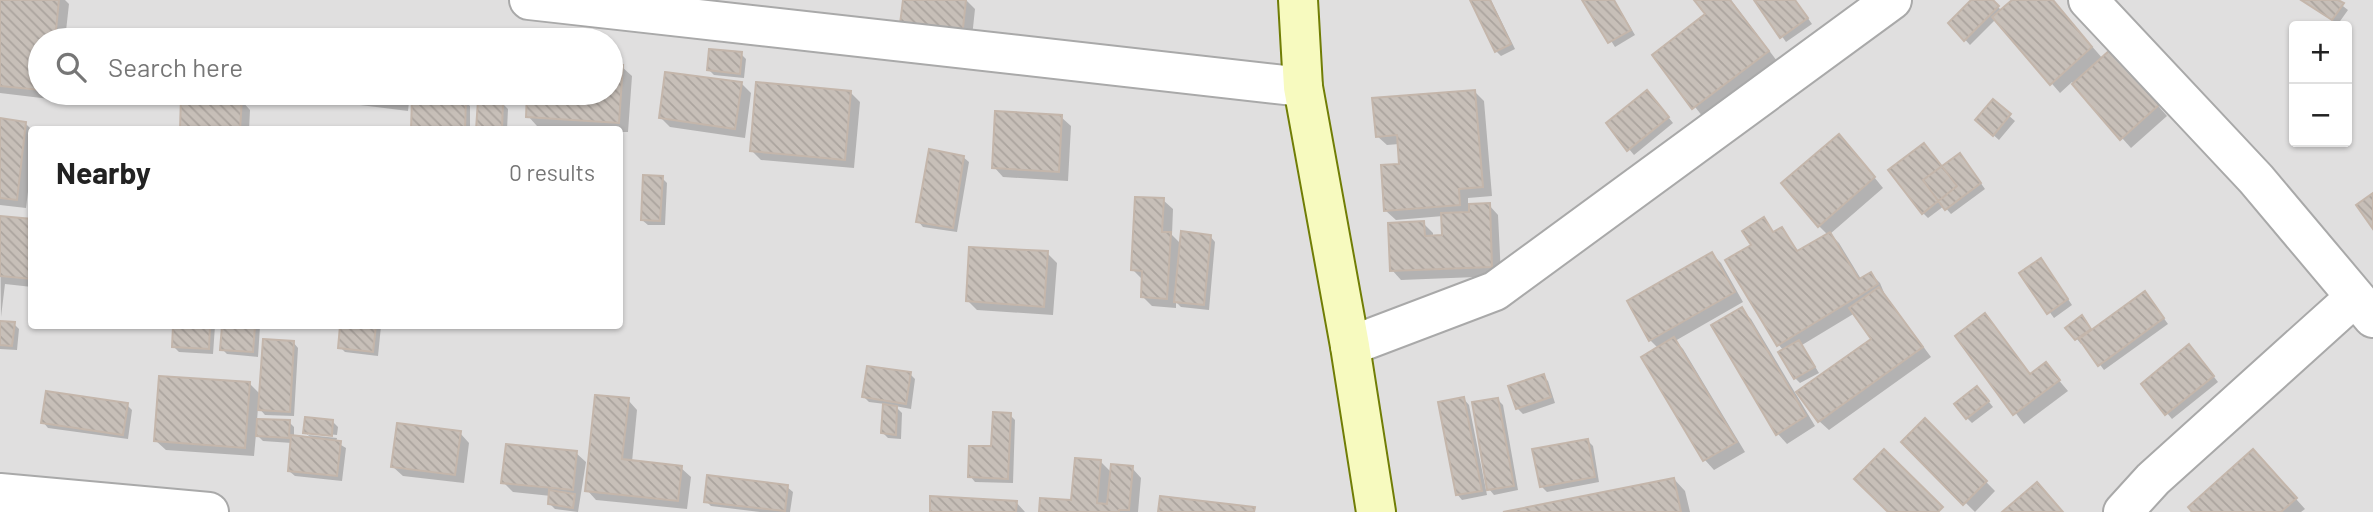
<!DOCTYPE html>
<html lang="en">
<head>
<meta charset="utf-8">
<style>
	:root { --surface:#fff; --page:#f6f6f6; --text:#222; --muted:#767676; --line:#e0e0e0 }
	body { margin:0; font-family:Barlow,sans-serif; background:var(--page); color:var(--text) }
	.controls { position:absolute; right:21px; top:21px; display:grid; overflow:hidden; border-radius:7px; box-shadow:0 2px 5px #0004 }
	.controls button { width:63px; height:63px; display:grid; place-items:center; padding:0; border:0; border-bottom:2px solid var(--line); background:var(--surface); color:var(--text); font:35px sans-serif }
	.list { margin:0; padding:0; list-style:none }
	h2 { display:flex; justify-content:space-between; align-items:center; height:91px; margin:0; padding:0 28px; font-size:30px }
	h2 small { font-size:23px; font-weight:400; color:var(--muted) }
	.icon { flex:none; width:38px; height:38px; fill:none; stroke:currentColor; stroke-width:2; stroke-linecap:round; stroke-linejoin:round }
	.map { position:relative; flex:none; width:2373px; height:512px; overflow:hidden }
	.search { position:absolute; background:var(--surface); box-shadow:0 2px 5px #0004; left:28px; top:28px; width:595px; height:77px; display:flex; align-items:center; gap:18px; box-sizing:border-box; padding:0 24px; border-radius:38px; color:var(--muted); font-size:26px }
	.panel { position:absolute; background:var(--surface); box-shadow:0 2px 5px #0004; left:28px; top:126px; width:595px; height:203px; border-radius:7px }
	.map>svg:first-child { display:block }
	.residential { fill:#e0dfdf; fill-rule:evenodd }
	.shadow { fill:#0003 }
	.building { fill:url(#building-back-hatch); stroke:#c4b6ab; stroke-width:2 }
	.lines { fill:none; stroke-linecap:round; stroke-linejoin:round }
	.street-casing { stroke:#a9a9a9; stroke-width:42 }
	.secondary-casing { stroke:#707d05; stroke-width:42 }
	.street { stroke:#fff; stroke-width:38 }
	.secondary { stroke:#f7fabf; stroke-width:38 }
</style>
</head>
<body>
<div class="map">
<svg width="2373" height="512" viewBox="0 0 2373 512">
	<defs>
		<pattern id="building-back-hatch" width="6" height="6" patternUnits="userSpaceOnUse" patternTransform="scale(1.75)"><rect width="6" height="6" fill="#c7bfb8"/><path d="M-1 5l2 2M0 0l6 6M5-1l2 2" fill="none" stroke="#aba49e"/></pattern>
	</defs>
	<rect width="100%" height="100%" fill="#f2efe9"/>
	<path class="residential" d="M0,0H2373V512H0ZM2294,26H2347V142H2294ZM40,40H611V93H40ZM32,130H620V326H32Z"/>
	<path class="shadow" d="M0,0H65L69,4L65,40H40V93H59L58,100L0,93Z
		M904,0H966L975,9L970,56Z
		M1472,0H1491L1515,49L1501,56L1496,51Z
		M1585,0H1614L1635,35L1615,47Z
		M1696,0H1731L1777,61L1703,117L1654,55L1707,15Z
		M1756,0H1795L1812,24L1786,42Z
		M1974,0H1991L2002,11L2014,0H2052L2103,59L2120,62L2167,116L2131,148L2072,82L2060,93L1996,19L1970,45L1950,23Z
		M2301,0H2335L2348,10L2338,24Z
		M741,54L746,59L744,78L714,75L709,70Z
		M611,66L622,67L632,76L628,132H620V130L537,126L528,116L529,93H611Z
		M741,83L751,93L745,138L670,127L661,118Z
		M1474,91L1484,101L1492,196L1468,198V206L1489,205L1498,215L1501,276L1401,280L1392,270L1423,223L1433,233V237H1444L1443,216L1396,220L1386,211L1401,166L1399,144L1387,145L1377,136Z
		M850,92L860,102L854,168L761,160L752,151Z
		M313,93H410L408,111L320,100Z
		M1652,97L1673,123L1634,155L1629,149Z
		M241,100L250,110L249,130H182Z
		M465,101L470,106V130H413Z
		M1993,102L2015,121L1999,140L1982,125Z
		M503,104L508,109L507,130H478Z
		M1061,117L1071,126L1068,181L1003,177L994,167Z
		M0,120L25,123L32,130V159L26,208L0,205Z
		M1849,146L1883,188L1830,234L1839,243L1861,279L1871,274L1880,283L1885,295L1931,357L1829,430L1819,421L1873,339L1855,313L1802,345L1819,373L1800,383L1795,378L1784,351L1778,344L1753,245L1763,219L1775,233L1781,229L1799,252L1828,235L1819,226Z
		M963,157L969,162L957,232L923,227L918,221Z
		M1965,161L1985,189L1951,214L1944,206L1928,218L1923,213L1942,168Z
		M662,178L667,183L665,225H648L642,220Z
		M1163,200L1173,209L1172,235L1181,244L1210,236L1215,242L1209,310L1181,307L1176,302V308L1152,306L1142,296V279L1133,270Z
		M0,217L32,221V287L5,284L1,317Z
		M1047,253L1057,263L1053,315L977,310L967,300Z
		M1712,254L1721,263L1743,302L1675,341L1683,349L1745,452L1714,470L1705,460L1644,358L1659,349L1650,340Z
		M2045,265L2072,305L2054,318L2021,273Z
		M2150,299L2168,324L2104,370L2084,343L2081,344L2068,328L2087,323L2093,331Z
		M1741,309L1751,319L1815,426L1787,444L1778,434L1713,326Z
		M1985,316L2031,375L2046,365L2068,391L2024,424L1957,336Z
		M0,322L14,324L19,329L17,350L0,349Z
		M175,326H215L213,354L179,352L173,346Z
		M224,326H260L258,357L227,354L222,349Z
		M342,326H381L378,356L345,352L340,347Z
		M293,342L298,348L294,416L265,415L258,407L257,421L289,422L294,427V437L312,439L305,432L333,422L338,427L337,435L308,432V435L337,438L336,442L346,448L342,481L295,476L289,471L292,443L263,441L256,434L254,456L166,450L156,441L249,383L261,395Z
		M2194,351L2218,382L2172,419L2143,384Z
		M910,374L915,379L911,409L895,406L902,413L901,439L888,438L882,432L885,404L869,402L864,397Z
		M1543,376L1548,381L1555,403L1523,414L1517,408Z
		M1982,393L1993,407L1972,423L1967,418Z
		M1464,399L1469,405L1487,495L1462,500L1457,494Z
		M1497,399L1503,405L1518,490L1494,495L1489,489Z
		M628,400L637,410L632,462L681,468L691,477L687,509L596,500L587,490Z
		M127,405L132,410L128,439L48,428L43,422Z
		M1010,415L1015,420L1013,483L975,482L970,476L992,448Z
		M1925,420L1995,491L1975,512L1904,442Z
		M460,433L469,443L464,483L403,476L393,467Z
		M1587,440L1593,446L1599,482L1547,492L1542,487Z
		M576,453L586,462L578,512L555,509L550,504L551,496L513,492L503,482Z
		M1100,461L1112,473L1132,468L1141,478L1138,512H1041L1073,502Z
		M2262,461L2305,509L2301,512H2195Z
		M1674,479L1685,491L1690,512H1512Z
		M787,487L793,492L790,512H760L711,506L706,501Z
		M1016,502L1025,512H931Z"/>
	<path class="building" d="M0,0H59L55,40H40V90L0,86Z
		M903,0H966L961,47L898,40Z
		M1470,0H1490L1511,44L1495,52Z
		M1582,0H1614L1631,30L1608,43Z
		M1694,0H1730L1769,51L1692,109L1652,55L1705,14Z
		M1754,0H1795L1808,18L1780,38Z
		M1971,0H1993L1999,6L1964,41L1948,23Z
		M2012,0H2053L2092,47L2050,85L1992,17Z
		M2301,0H2338L2344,3L2332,20Z
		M316,32L390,40H315Z
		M709,49L742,52L740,74L707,70Z
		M2110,50L2159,105L2120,140L2072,84Z
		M611,64L623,65L619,123L526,117L527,93H611Z
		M665,72L742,82L735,129L659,118Z
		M756,82L851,91L845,160L750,151Z
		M1475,90L1483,187L1459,189L1460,205L1384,211L1381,165L1399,164L1397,135L1376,137L1372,98Z
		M1647,90L1669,117L1627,151L1606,123Z
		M325,93H400L399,102Z
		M181,96L242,99L240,130H180Z
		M412,98L466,99L465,130H411Z
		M1993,99L2011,114L1993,136L1975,120Z
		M478,100L503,102L502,130H476Z
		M995,111L1062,115L1059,172L992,168Z
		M0,118L26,122L17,200L0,198Z
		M1839,134L1875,177L1818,227L1781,183Z
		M1924,143L1957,186L1922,214L1888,170Z
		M929,149L964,156L953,228L916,222Z
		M1960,153L1981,183L1945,210L1923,180Z
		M643,175L663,176L660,221L641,220Z
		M2373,193V229L2356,205Z
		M1135,197L1164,198L1162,232H1171L1167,299L1141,297L1142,271L1131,270Z
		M1490,203L1492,267L1390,271L1388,223L1424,221L1425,236L1442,235L1441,213L1469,212V204Z
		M0,216L32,219V279L0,276Z
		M1764,217L1773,232L1782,227L1797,251L1830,232L1859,279L1871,272L1878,284L1777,346L1725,260L1751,245L1742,231Z
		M1181,231L1211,235L1204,305L1174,302Z
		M969,247L1048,251L1044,307L966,301Z
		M1712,252L1735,292L1649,341L1627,301Z
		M2041,258L2068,299L2047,314L2019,273Z
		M1879,287L1923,347L1818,422L1796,392L1871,339L1849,308Z
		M2145,291L2164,318L2098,366L2079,339Z
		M1742,307L1806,416L1776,435L1711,325Z
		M1985,313L2030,374L2046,362L2060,380L2013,415L1955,336Z
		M2082,315L2091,329L2075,340L2065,328Z
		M0,321L15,322L12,346L0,345Z
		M173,326H210L209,349L172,347Z
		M222,326H255L253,352L220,350Z
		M340,326H376L373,352L338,348Z
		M1674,337L1737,442L1703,461L1641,357Z
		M263,339L294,341L290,412L258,410Z
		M1799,340L1815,367L1794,379L1778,352Z
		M2189,344L2214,376L2165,415L2141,384Z
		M867,366L911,372L906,404L862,397Z
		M1544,374L1551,397L1516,409L1508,386Z
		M159,376L250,382L245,448L154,441Z
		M1977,386L1989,401L1966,419L1954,404Z
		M46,391L128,403L123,435L41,423Z
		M595,395L629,398L622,459L682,466L678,501L585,491Z
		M1464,397L1482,491L1456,495L1438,402Z
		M1498,398L1514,486L1487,490L1472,402Z
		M883,404L897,406L896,435L881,433Z
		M993,412L1011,413L1008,479L968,477L969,446H991Z
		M305,417L333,420L332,436L303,433Z
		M1925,418L1987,481L1963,505L1901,442Z
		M257,419L290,420L289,438L256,436Z
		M397,423L461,431L455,475L391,467Z
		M291,435L341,441L337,476L288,471Z
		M1588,439L1595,477L1540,487L1532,449Z
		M506,444L577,451L573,490L501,483Z
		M1884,449L1943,507L1938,512H1888L1854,479Z
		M2253,449L2297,498L2281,512H2192L2188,507Z
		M1075,458L1101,460L1097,503L1107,504L1111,464L1133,466L1129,510H1119V512H1039L1040,498L1071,500Z
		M707,475L788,485L785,511L704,502Z
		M1674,478L1681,512H1503Z
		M2037,482L2063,512H2002Z
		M549,490L575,494L573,508L548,504Z
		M930,496L1017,501L1016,512H930Z
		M1160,496L1255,507L1254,512H1158Z"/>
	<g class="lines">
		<defs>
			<path id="street" d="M529,0L1303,87
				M2088,0L2256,179L2373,318
				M1350,346L1495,291L1892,0
				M0,493L209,512
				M2123,512L2153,479L2355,297"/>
			<path id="secondary" d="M1298,0L1303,87L1350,346L1376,512"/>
		</defs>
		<use href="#street" class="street-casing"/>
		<use href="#secondary" class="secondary-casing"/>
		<use href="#street" class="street"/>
		<use href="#secondary" class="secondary"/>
	</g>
</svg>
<div class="controls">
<button>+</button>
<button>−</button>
</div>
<div class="search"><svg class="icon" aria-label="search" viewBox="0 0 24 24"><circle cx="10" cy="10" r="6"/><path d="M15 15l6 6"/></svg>Search here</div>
<section class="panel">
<h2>Nearby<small>0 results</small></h2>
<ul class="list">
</ul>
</section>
</div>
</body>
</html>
